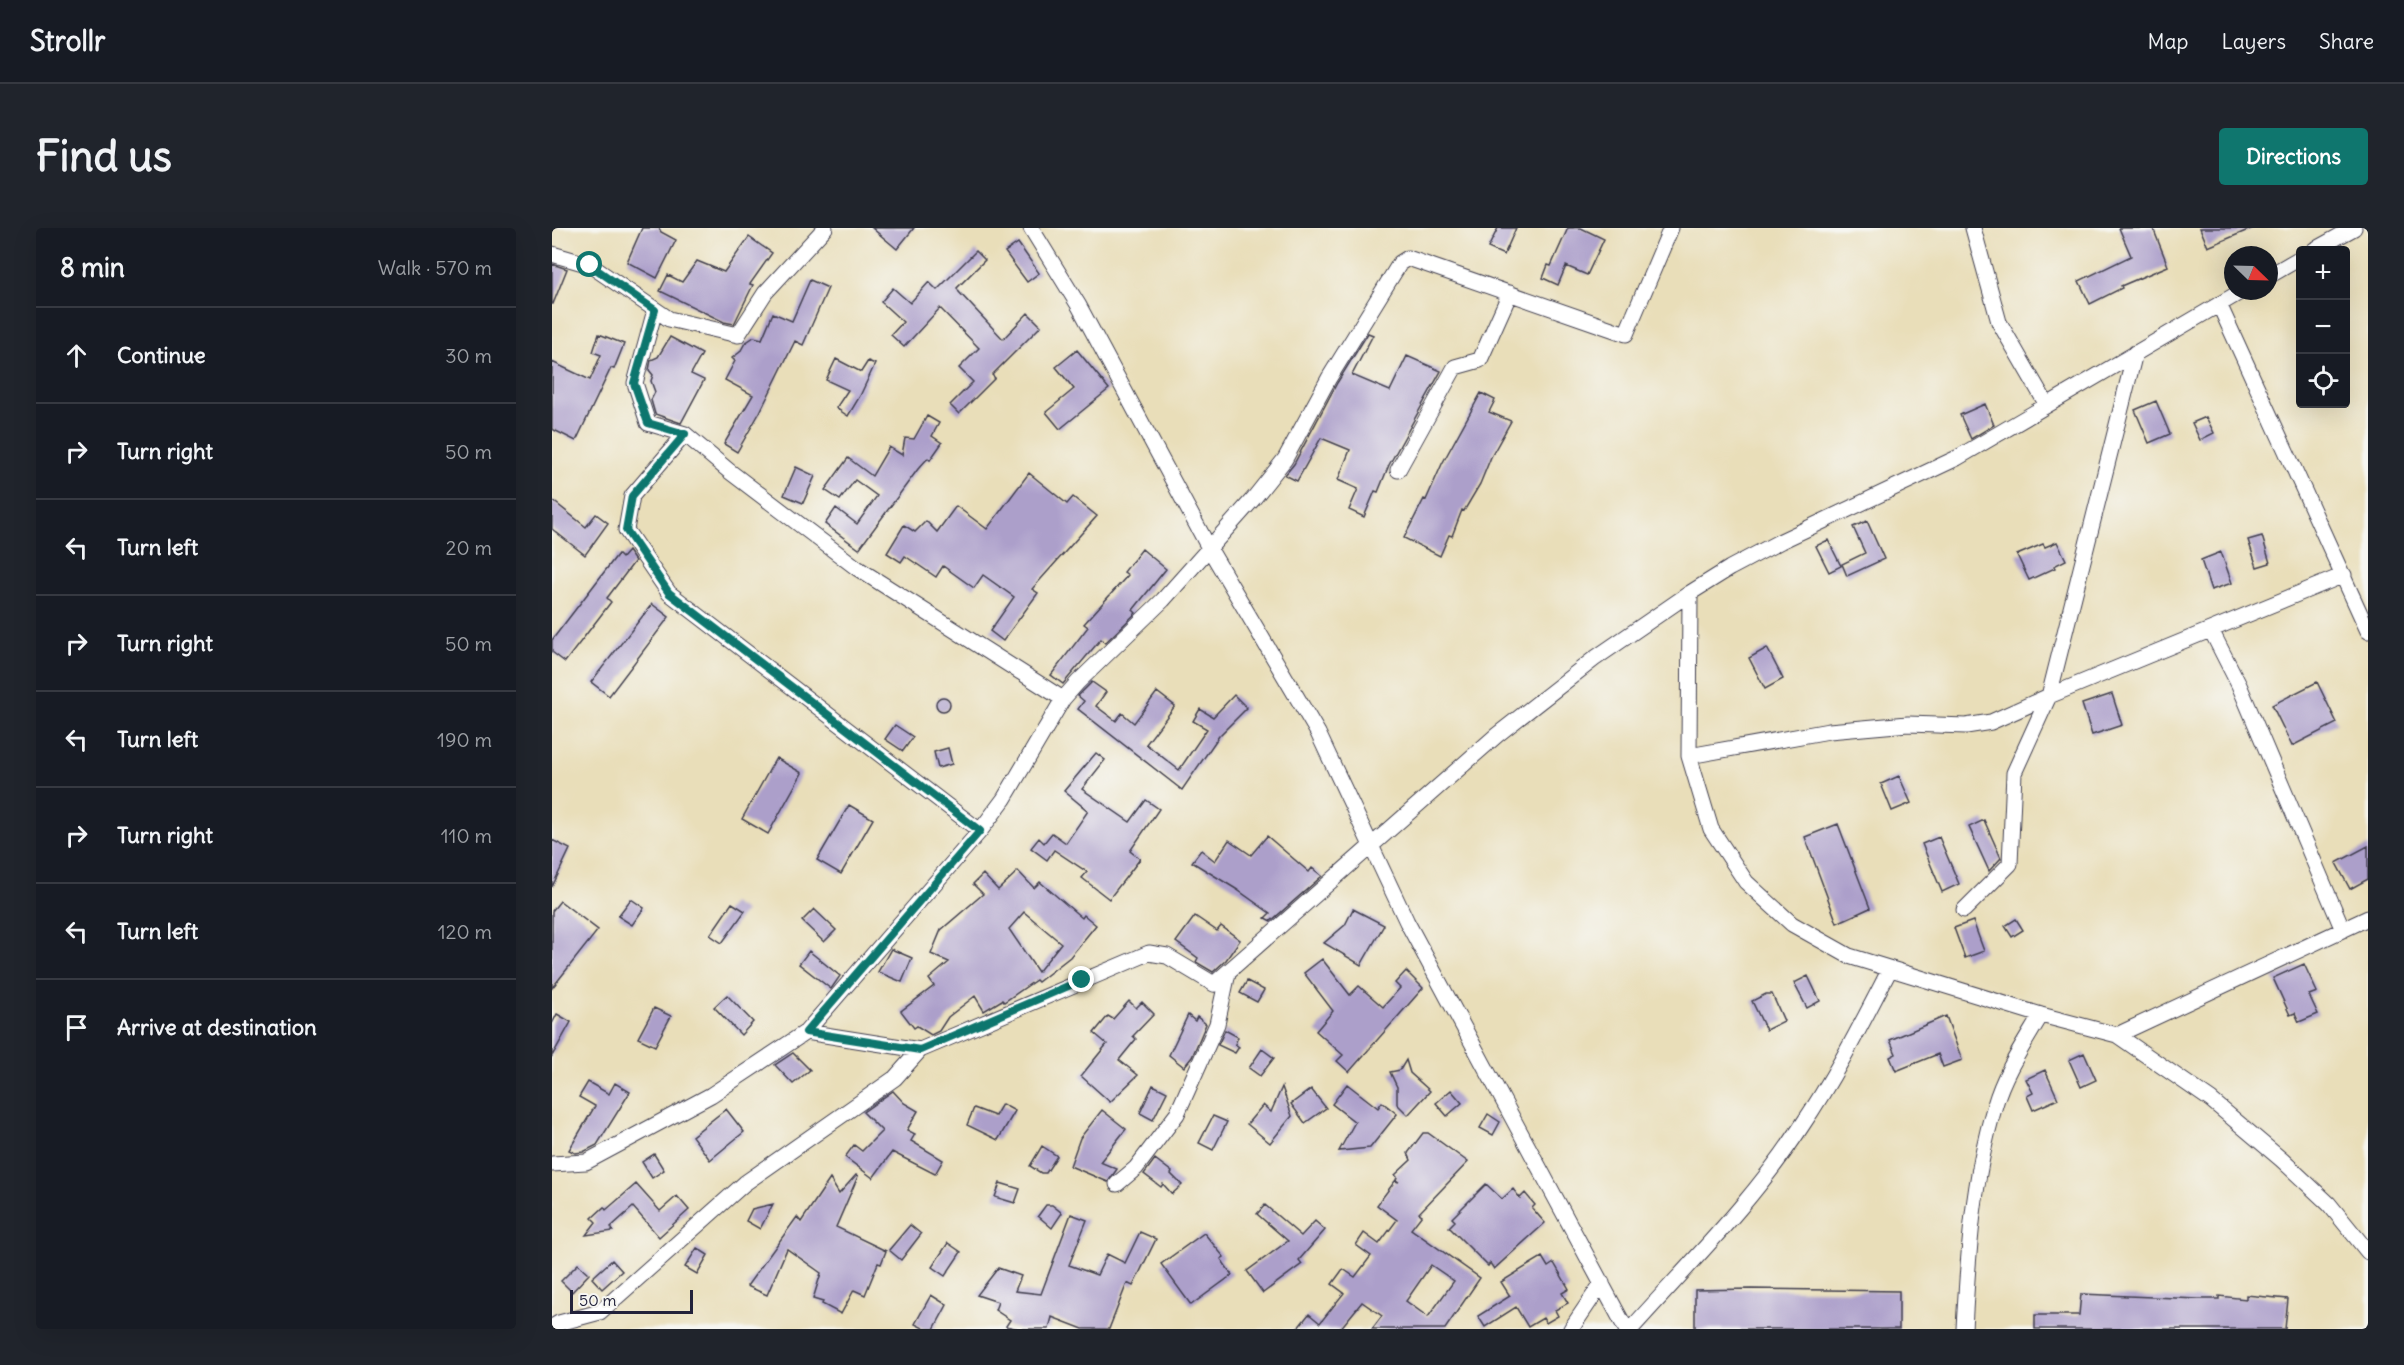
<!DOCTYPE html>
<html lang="en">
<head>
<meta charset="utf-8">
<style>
	:root { --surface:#171b24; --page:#20242c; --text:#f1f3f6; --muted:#9ea1a6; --line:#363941; --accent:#0f766e }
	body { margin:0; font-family:Delius,sans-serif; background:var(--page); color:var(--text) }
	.controls { position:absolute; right:18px; top:18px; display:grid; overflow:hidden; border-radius:6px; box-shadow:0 6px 24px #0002 }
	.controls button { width:54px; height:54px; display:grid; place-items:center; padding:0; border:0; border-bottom:2px solid var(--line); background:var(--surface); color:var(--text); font:30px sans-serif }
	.compass { position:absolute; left:1672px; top:18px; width:54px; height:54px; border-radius:50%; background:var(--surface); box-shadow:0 6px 24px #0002; rotate:113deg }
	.scale { position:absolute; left:18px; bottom:15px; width:123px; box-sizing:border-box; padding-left:6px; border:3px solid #22223b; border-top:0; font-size:16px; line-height:21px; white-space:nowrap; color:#22223b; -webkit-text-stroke:4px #f6f6f2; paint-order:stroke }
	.stop { position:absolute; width:18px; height:18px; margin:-14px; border:4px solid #0f766e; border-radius:50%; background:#fff }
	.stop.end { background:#0f766e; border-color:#fff; box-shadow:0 2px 6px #0008 }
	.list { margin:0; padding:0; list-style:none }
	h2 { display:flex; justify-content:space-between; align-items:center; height:78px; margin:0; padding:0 24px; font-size:26px }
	h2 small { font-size:20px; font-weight:400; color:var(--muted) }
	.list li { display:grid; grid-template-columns:39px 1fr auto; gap:18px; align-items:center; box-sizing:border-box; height:96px; padding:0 24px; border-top:2px solid var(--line) }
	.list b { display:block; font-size:22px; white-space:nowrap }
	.list em { font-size:20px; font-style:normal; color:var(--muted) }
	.icon { flex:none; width:33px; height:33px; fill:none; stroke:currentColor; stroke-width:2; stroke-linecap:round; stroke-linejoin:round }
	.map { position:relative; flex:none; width:1816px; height:1101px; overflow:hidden; border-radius:6px }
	header { display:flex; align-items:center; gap:36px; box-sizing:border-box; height:84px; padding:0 30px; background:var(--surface); border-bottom:2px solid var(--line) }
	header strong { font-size:28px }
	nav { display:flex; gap:33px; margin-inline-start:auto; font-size:21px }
	.intro { display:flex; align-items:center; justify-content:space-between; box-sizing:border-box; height:144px; padding:0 36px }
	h1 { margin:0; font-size:42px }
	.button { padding:15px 27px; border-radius:6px; background:var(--accent); color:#fff; font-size:21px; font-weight:700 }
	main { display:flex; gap:36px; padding:0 36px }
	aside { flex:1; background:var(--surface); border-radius:6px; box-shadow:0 6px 24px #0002 }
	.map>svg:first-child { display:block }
	.building { fill:#ac9fca; fill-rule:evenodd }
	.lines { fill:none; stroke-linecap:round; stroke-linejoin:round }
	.minor-casing { stroke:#403e4e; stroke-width:17 }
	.minor { stroke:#fff; stroke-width:15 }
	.route { stroke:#0f766e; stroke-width:8 }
</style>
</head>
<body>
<header>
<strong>Strollr</strong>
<nav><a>Map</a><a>Layers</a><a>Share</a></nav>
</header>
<div class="intro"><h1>Find us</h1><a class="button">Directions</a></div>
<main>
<aside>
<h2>8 min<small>Walk · 570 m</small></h2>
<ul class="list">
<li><svg class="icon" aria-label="ahead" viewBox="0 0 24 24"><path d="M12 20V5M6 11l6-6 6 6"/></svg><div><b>Continue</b></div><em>30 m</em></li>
<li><svg class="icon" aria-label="right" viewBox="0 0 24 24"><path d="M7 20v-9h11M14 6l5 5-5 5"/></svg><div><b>Turn right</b></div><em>50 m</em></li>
<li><svg class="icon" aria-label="left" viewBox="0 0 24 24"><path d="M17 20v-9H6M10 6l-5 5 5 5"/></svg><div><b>Turn left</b></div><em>20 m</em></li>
<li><svg class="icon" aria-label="right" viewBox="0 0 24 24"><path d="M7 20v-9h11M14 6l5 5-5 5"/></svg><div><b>Turn right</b></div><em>50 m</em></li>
<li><svg class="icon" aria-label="left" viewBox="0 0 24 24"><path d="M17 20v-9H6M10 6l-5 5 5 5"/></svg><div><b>Turn left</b></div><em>190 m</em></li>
<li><svg class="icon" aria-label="right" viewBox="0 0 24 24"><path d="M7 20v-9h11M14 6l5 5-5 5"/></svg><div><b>Turn right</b></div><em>110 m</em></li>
<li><svg class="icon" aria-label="left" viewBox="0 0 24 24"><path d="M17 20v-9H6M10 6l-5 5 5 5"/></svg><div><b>Turn left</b></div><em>120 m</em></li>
<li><svg class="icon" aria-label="arrive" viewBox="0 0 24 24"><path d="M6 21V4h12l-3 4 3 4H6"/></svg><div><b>Arrive at destination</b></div></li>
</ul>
</aside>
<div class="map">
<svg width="1816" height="1101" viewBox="0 0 1816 1101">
	<rect width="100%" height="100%" fill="#f6f6f2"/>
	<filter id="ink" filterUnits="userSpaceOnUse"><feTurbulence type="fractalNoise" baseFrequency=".0167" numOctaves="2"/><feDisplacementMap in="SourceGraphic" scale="12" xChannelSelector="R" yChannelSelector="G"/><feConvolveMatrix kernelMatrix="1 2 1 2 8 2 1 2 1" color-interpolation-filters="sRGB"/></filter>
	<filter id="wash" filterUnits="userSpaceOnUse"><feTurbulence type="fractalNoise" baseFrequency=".008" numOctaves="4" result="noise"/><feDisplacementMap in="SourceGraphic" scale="24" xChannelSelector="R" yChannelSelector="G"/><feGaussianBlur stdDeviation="1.35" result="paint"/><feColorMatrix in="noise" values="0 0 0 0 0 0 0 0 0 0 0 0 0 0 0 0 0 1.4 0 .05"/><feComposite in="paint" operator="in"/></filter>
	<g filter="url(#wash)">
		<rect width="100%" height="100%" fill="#e9deb9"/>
		<g id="blocks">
			<path class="building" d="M90,0H107L109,4L124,12L105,50L75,34Z
				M320,0H362L345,21Z
				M946,0H964L952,27L936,20Z
				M1016,0H1029L1052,11L1035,47L1014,38L1006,57L991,50L996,37L999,38Z
				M1567,0H1601L1616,38L1569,58L1570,60L1538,76L1527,53L1579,28Z
				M1648,0H1701L1656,19Z
				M197,9L220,25L198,56L201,57L182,96L172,94L108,63L116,47L130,54L145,33L172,44Z
				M466,15L487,45L475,54L453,24Z
				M424,23L433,32L405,60L407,64L451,111L476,85L489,98L440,147L443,150L407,186L398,177L421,154L407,140L427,120L388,80L352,119L339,107L351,94L329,74L341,60L358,75L377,54L385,62Z
				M0,36L15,41L1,76H0Z
				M258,52L276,60L251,117L243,113L208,184L185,224L172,216L201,167L173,152L183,133L180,130L188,124L193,115L202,109L210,111L221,85L240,93Z
				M816,105L821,107L800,147L838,163L855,128L889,143L837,237L826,264L823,263L812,289L797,282L806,261L786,252L798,222L769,210L745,253L733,247L742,236L785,155Z
				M47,106L72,116L62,141L59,140L24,213L0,201V134L38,152L49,127L41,124Z
				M118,109L150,126L139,146L152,152L129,195L103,186L99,172L103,164L99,153L101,147L97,142L99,132L106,129Z
				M525,122L557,161L508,201L494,184L522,161L504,139Z
				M284,131L309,144L316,133L323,136L308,168L296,188L284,180L296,162L274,152Z
				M929,165L943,172L937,184L959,193L939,229L928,256L912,283L910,282L900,308L897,307L888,328L852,310L872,271L874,272L890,236Z
				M1604,173L1618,206L1597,215L1583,182Z
				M1433,176L1442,197L1419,211L1408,187Z
				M375,188L387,195L380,208L390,215L378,232L376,230L366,241L307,321L273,296L284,280L305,296L325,268L303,252L288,272L273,262L296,230L320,248L337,219L350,227L353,210L362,211Z
				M1654,189L1662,205L1648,212L1640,195Z
				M244,239L263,248L251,275L232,267Z
				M477,245L515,276L521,269L545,288L480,361L486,365L451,413L438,403L462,369L431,347L422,360L391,338L384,349L353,328L349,334L335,325L352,297L363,304L374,293L385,304L404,278L435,301Z
				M0,272L34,299L44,286L56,295L33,327L0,301Z
				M1315,293L1332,331L1295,348L1290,336L1313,325L1301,299Z
				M1710,308L1718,335L1705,339L1696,312Z
				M1276,312L1289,338L1277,344L1264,318Z
				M1505,314L1514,332L1502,338L1503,340L1477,352L1465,327L1491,316L1493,319Z
				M590,321L614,341L581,382L584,385L553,415L549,411L511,456L499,447L536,399L532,396L576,347L572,344Z
				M76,323L83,333L55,370L59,374L13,434L0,424V412L66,326L70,330Z
				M1669,324L1680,355L1659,362L1649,332Z
				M100,376L117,389L57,468L39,454Z
				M1215,420L1231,451L1213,461L1197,430Z
				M540,454L554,464L544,478L564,493L570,485L582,495L605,464L623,478L594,516L627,542L655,501L641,493L648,481L661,489L682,467L695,480L667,508L630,562L526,481L532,473L526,468Z
				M1765,454L1785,495L1740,518L1720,477Z
				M1560,466L1570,497L1540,507L1530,476Z
				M384 476a7 7 0 1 1 14 0a7 7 0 1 1-14 0Z
				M343,497L361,509L351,523L333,511Z
				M396,520L400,536L386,540L382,524Z
				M544,525L553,532L530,561L578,594L594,572L607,581L578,623L588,631L557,671L530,650L535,644L502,622L495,632L479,620L487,610L492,615L500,605L514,615L536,583L512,563Z
				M224,530L250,545L216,606L190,591Z
				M1347,548L1359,575L1340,583L1329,556Z
				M297,577L321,591L289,646L265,632Z
				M1432,592L1449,630L1437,643L1417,599Z
				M1286,596L1318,680L1285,695L1253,609Z
				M715,608L757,644L760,640L770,648L719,693L713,690L718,685L684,661L640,634L649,622L663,633L677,612L699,627Z
				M1387,609L1407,656L1390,664L1370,616Z
				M0,612L18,621L0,659Z
				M1816,618V651L1798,661L1784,635Z
				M466,643L482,660L488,654L530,690L532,687L544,697L518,729L486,754L484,752L452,774L450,772L432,783L423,768L396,789L387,803L379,807L365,798L362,800L349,783L382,758L377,751L397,734L379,726L389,702L431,666L421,656L431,646L446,662ZM472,684L509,715L486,744L457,701Z
				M79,671L92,680L80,697L66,688Z
				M8,673L46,702L0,760V683Z
				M180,675L193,683L170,715L158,707Z
				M262,681L284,702L272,714L250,693Z
				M801,681L832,697L809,737L772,715L793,697Z
				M643,688L665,703L669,698L688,712L674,732L661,744L644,734L646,730L624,714Z
				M1464,691L1471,702L1460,709L1453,698Z
				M1421,693L1432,723L1413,730L1402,700Z
				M339,721L360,730L350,754L326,744Z
				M257,723L288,748L279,761L247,736Z
				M770,731L798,767L807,758L831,779L848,760L843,755L854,743L871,760L797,844L785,833L791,827L764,803L781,783L752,745Z
				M1752,736L1765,764L1757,767L1766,786L1747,794L1743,785L1738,787L1721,750Z
				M1256,748L1268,773L1255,780L1242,755Z
				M695,753L712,762L705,774L688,765Z
				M1214,766H1220L1232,793L1214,802L1200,773Z
				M175,767L201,794L189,807L162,779Z
				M577,773L584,780L590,774L602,786L581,808L584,811L567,832L586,847L558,874L529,848L555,816L542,805L556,788L561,791Z
				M102,780L119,788L103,818L86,810Z
				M5,786L19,794L0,828V796Z
				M636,787L643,793L645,789L654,796L640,829L632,839L617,827Z
				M1394,788L1410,832L1391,839L1386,826L1344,843L1338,829L1344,826L1338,812Z
				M673,802L686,809L683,816L687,819L683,825L666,817Z
				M710,821L722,830L708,848L697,840Z
				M241,825L258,842L241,856L223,837Z
				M1532,825L1544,852L1529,859L1517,832Z
				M854,832L858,845L878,863L856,887L845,876V859L838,844L848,842Z
				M1493,842L1506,871L1481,882L1475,868L1481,865L1474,851Z
				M36,854L57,866L63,855L78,864L45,917L31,924L23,925L17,922L43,878L27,869Z
				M795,856L826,880L830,874L845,886L818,920L787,923L803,894L780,876Z
				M601,857L615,864L601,892L588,885Z
				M730,859L740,888L718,915L695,896L711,877L719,884Z
				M759,861L774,880L753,895L739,876Z
				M899,862L910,875L895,888L884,875Z
				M341,863L352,875L366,883L355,902L363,906L359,913L391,932L383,946L340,924L321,950L293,929L302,917L310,923L330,903L311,884Z
				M450,876L463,883L446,912L415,897L422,880L443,888Z
				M174,881L192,904L158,932L140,908Z
				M550,882L574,901L548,934L565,941L556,954L518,938L528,910Z
				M936,886L948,894L941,907L928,900Z
				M661,888L675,894L661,922L647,915Z
				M871,905H876L916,934L867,985L870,987L859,1001L928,1050L893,1101H820L830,1088L810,1074L788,1101H745L757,1086L768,1095L792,1065L780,1056L791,1041L803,1049L819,1028L804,1017L812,1005L827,1016L845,992L825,977L843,953L847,954L844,952L845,949L843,947L859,932L856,925ZM879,1037L902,1053L876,1089L854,1073Z
				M490,918L505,928L494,945H489L478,938Z
				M102,926L112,942L100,950L90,934Z
				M603,931L620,944L619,946L630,957L620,966L611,956L609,959L592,946Z
				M304,947L306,948L284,999L334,1023L329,1036L326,1035L313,1067L302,1062L289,1086L270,1076L271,1074L261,1071L269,1045L235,1021L215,1067L195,1058L245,989L249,994L278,951L287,966Z
				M448,955L468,961L463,975L443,969Z
				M84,956L108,983L125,968L137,982L107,1009L81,979L59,999L61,1003L34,1007L44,994L40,990L52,979L54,982Z
				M934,956L950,971L961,961L968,970L973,965L983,977L980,980L993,995L942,1041L938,1035L936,1038L897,999L903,993L900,990Z
				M221,976L208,1001L194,993L200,981Z
				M494,977H500L510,985L500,1000L486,988Z
				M713,977L749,1008L763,993L773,1002L747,1032L750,1036L711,1065L695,1043L736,1013L705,986Z
				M519,986L535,992L517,1037L545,1047L555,1026L573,1035L588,1004L604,1011L581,1058L575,1055L557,1101H531L500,1089L497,1101H467L454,1098L458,1092L443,1082L446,1074L425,1067L446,1040L469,1048L463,1063L489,1066Z
				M358,997L369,1006L349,1032L337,1022Z
				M652,1005L672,1029L669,1031L680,1047L639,1077L609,1036Z
				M396,1015L409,1024L393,1048L380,1039Z
				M145,1020L156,1027L145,1046L133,1039Z
				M990,1029L996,1039L1002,1035L1017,1061L1010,1065L1016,1075L1003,1082L1006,1088L994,1095L991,1090L976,1099L964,1079L933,1099L926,1088L958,1068L949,1054Z
				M60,1032L70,1043L50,1061L40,1050Z
				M26,1036L37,1046L20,1064L9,1053Z
				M1199,1061L1347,1063V1101H1143V1062Z
				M1529,1066L1647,1071H1667V1068L1694,1071V1067L1736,1071L1733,1101H1483V1087H1527Z
				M379,1067L395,1077L382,1101H373L363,1096Z"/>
		</g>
	</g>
	<g filter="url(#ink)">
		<use href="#blocks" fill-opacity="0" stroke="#403e4e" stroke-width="1.5"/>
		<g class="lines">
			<defs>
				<path id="minor" d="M479,0L527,78L657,320L766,505L855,694L1074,1101
					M1421,0L1447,94L1495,177
					M1762,22L1802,0
					M0,26L38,37L117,91L186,107L213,65L273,0
					M1717,48L1748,30
					M1667,76L1816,403
					M103,82L83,155L96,195L133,206L177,243L305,340L511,471
					M133,206L80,268L74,302L117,365L428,603
					M846,242L903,139L928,132L958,65
					M1138,365L1137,528L1159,601L1194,654L1240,696L1297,728L1489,787L1565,807L1659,872L1730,932L1777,976L1816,1024
					M1659,402L1687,457L1791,702
					M1137,528L1277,503L1356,496L1414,498L1439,494L1497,468L1792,347
					M1412,682L1458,636L1462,545L1497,468L1583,125
					M254,804L428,603L452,571L511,471L526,454L611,372L702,270L733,231L777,150L848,35L856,30L1074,106L1119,0
					M1565,807L1816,690
					M0,936L34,934L159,867L254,804L368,822
					M565,956L584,940L625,886L665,796L676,745
					M0,1099L7,1095L48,1084L193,955L343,850L368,822L597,725L615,728L662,756L945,507L1042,431L1138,365L1178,340L1229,313L1405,230L1690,63
					M1019,1101L1050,1055
					M1079,1101C1137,1036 1201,973 1249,899C1283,849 1310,795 1338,741
					M1412,1101C1416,1026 1421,950 1443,877C1452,845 1472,816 1489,787"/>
			</defs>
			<use href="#minor" class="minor-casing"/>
			<use href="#minor" class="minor"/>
		</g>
	</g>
	<g class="lines" filter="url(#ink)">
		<path class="route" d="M38,37L103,82L82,155L96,195L133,206L80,268L74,302L117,365L428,603L254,804L368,822L530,752"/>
	</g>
</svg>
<div class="controls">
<button>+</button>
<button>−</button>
<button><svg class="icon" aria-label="locate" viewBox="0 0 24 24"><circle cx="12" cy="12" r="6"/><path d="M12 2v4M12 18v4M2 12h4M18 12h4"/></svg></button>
</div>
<svg class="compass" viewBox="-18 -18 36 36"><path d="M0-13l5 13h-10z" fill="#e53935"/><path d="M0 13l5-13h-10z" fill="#9ea1a6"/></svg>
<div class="scale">50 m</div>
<div class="stop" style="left:38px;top:37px"></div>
<div class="stop end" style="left:530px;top:752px"></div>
</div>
</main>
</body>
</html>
